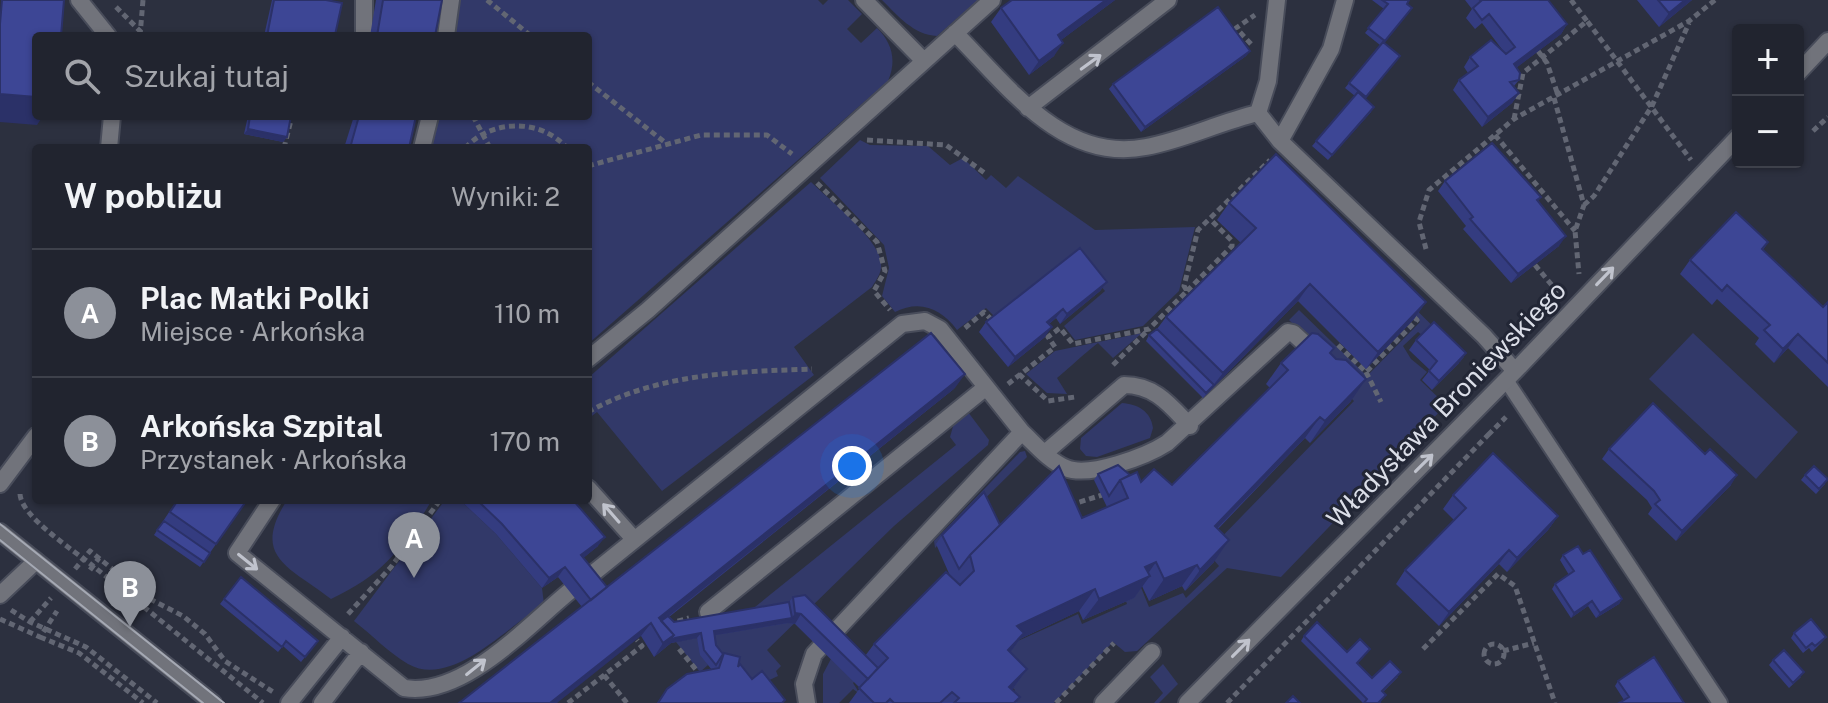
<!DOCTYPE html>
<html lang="pl">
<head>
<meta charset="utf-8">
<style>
	:root { --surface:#21242f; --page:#292c37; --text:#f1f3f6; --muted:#a2a4aa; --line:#3e414b; --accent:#8c9099 }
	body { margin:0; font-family:"Public Sans",sans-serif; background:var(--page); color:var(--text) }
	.controls { position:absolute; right:24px; top:24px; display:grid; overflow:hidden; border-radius:8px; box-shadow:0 2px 6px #0004 }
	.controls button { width:72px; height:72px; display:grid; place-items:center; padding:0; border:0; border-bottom:2px solid var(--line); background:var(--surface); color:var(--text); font:40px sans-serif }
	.you { position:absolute; left:852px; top:466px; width:28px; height:28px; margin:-20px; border:6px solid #fff; border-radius:50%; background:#1a73e8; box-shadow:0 0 0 12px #1a73e833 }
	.badge { display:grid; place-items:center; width:52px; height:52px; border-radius:50%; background:var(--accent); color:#fff; font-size:26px; font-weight:700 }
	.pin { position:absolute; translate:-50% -66px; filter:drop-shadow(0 2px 4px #0008) }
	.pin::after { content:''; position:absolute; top:42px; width:28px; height:24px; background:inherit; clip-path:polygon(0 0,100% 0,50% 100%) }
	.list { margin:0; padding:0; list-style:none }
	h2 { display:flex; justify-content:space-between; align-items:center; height:104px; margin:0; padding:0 32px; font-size:34px }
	h2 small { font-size:26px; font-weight:400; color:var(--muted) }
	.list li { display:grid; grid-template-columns:52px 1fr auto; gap:24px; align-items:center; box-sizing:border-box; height:128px; padding:0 32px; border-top:2px solid var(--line) }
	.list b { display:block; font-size:30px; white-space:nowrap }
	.list p { margin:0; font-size:26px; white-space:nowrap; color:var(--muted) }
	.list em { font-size:26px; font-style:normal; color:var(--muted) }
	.icon { flex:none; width:44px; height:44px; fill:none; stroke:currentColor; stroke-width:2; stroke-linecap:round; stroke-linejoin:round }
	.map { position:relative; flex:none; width:1828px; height:703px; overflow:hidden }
	.search { position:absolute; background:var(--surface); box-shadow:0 2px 6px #0004; left:32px; top:32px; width:560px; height:88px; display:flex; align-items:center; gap:20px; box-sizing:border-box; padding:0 28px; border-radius:8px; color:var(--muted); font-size:30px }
	.panel { position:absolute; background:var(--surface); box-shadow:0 2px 6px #0004; left:32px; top:144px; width:560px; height:360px; border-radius:8px }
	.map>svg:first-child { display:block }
	.green { fill:#323969 }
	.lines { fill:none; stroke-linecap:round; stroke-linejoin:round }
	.service-casing { stroke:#484c5a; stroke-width:18 }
	.minor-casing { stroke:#484c5a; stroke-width:20 }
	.tertiary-casing { stroke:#484c5a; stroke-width:20 }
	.path { stroke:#626673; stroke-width:5; stroke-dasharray:6 4; stroke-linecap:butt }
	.service { stroke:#71737b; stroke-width:14 }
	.minor { stroke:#71737b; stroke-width:16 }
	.tertiary { stroke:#71737b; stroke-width:16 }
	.tram { stroke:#a5a9b4; stroke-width:2 }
	.wall { fill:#343c80 }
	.shaded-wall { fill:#2b3168 }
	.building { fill:#3d4695; stroke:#2b3168; stroke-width:2 }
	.oneway { stroke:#c0c3cd }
	.labels { text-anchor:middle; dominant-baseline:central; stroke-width:6; stroke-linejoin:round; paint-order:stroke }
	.street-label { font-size:26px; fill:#dbdee8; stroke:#222635 }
</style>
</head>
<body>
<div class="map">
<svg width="1828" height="703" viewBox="0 0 1828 703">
	<rect width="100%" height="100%" fill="#2c303f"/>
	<path class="green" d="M460,0H818L823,5L828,0H848L862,14L847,29L861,43L877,28C892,43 897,60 888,81L588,344V148H431L439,116H588V36H455Z
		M882,0H978L937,36C914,35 898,16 882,0Z
		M860,140L870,145L928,146L950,165L963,158L986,180L991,175L1006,188L1018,176L1095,230L1195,227L1179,291L1143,326L1075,340L1064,326L1105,291L1073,254L994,316L986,308L957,330C942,309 920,299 895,312L882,296L889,268L884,245L820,178Z
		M811,182C828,199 881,240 881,264C882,273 876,280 872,287L794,347L814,375L662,491L597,412L588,419V378Z
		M1379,273L1464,357L1460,362L1418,332L1403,346L1411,359L1427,372L1420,380L1446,405L1281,577L1227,568L1137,651L1125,652L1113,642L1054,703H1004L1015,690L990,665L1013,643L1078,614L1082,624L1127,604L1123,593L1140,585L1149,607L1183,593L1186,598L1219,566L1207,552L1354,401L1321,369L1323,354L1289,320L1299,310L1367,376L1420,322L1375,277Z
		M1142,333L1113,358L1098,343C1080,357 1074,364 1057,378L1067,394L1047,393L1026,374L1055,351Z
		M1693,333L1798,432L1756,479L1649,379Z
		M1122,403C1137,404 1151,411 1153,428L1150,438L1097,457L1086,456L1080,449L1081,438Z
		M968,412L989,440L988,445L894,526L767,650L781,666L776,671L778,676L759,685L714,648L712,636L750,611L956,445L950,437L954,423Z
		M1025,451L1027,457L935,548L934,541L1020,452Z
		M287,500H432C402,549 384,574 331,599C288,566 251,557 287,500Z
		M445,500H460L496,534L542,588L544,604C508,626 452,689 408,664C389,653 372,635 354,621Z
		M697,638L708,665L700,672L676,642Z
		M833,655L872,664L853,683L860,694L853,689L839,703H823V674Z
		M1163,664L1178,684L1159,703H1154L1163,693L1150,677Z"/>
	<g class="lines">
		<defs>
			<path id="service" d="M1506,380L1720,703"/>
			<path id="minor" d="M79,0L108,36
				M864,0L924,61
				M955,33C1006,84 1063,164 1146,147C1184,140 1220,122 1258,113L1268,81L1277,0
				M364,36V0
				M446,36L451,0
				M1798,73L1828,41
				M1028,108L1168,0
				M1258,113L1280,141L1484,336L1515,371
				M1280,141L1331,49L1345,0
				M109,148L112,116
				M422,148L430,116
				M588,359L648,310L992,0
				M1022,432C1035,444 1049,461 1066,468C1089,478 1147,456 1167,443L1288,332L1293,333L1317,355
				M1046,452L1124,385C1155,385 1170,405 1190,426
				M0,484L36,436
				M588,488L633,538
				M272,500L237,553L404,688C463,698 527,626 570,591
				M586,579L902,324L925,321L940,329L1022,432L814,654L804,684L807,703
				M0,595L36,561
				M708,612L985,388
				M289,703L342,637
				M322,703L361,652
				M1103,703L1152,652
				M1187,703L1515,371L1738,137"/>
			<path id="tertiary" d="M0,532L213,703"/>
		</defs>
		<use href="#service" class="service-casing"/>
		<use href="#minor" class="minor-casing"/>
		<use href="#tertiary" class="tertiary-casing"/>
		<path class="path" d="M487,0L531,36
			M1571,0L1587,21
			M116,7L141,32
			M140,36L143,0
			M1251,44L1236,28L1255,15
			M1538,51L1547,63L1558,95
			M588,82L667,144
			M1554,98L1584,205L1575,231L1579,274
			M473,116L490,148
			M1514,119L1523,73L1587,21L1691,160
			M1813,131L1828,117
			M1495,135L1575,231
			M867,140L946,145L986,174
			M284,148L292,116
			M465,148C492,119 540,118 567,148
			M588,166L701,135H767L792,154
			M817,183L877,242L885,271L874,291L890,310
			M1584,205L1594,196L1652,106L1689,23
			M1426,249L1419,222L1429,190L1514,119L1689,21L1715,0
			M1535,265L1561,296
			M1187,291L1232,246V241L1210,219
			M965,328L984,312L993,321
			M1338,345L1366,372L1417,320L1410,313
			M1113,365L1149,329
			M1366,372L1381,402
			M1019,374L1048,401L1075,397
			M1008,384L1055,347L1048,337L1060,328L1073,344L1149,329L1187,291L1184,286L1198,230L1270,160
			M588,412C659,373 733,372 812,369
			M1488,435L1506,417
			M20,494C21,517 75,551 93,566L99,558
			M1070,505L1102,495
			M75,569L90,551L150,599L183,616L205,634L225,661L273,692
			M90,570L93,566L263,703
			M11,610L30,622L86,647L157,703
			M348,614L391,567L440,500
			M0,619L40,637L57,611
			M30,622L51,598
			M668,624L689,618
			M40,637L79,653L143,703
			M1484 654a10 10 0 1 1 20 0a10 10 0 1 1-20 0Z
			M679,649L698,672
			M1423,649L1498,574L1515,586L1555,703
			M1503,651L1534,643
			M604,675L627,703
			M568,703L642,646L637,640
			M1056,703L1114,643
			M1227,703L1488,435L1485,431"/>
		<use href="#service" class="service"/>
		<use href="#minor" class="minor"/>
		<use href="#tertiary" class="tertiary"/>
		<path class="tram" d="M0,524L224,703
			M0,540L203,703"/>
	</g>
	<path class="wall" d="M272,0H326L335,35L338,36H264Z
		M376,0H442L435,36H370Z
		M1115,0L1061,40L1054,56L1029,75L991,22L1001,8Z
		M1372,0H1409L1384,43L1365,99L1371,112L1328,160L1312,146L1355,96L1345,88L1380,45L1365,33L1384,9Z
		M1465,0H1548L1567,24L1561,34L1517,67L1519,80L1514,86L1519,93L1512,103L1482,127L1453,90L1459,80L1468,73L1464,67L1470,57L1504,52L1482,23L1475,29L1466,18L1472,9Z
		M1637,0H1692L1659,27Z
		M1250,51L1246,56L1141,132L1109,89L1113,84Z
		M248,116H291L287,137L283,142L244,134Z
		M354,116H416L409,148H344Z
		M1445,181L1541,197L1538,201L1559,246L1511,283L1463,229L1466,226L1438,191Z
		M1229,203L1426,302L1414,319L1366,369L1298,301L1203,398L1146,341L1149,335L1157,329L1166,317L1241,243L1217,220Z
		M1768,242L1763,250L1823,307L1828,302V387L1788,348L1774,363L1755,344L1759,338L1717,299L1712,305L1680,274L1690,260Z
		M1107,282L1100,291L1060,324L1056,318L1049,324L1045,337L1008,367L979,332L986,322Z
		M1416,340L1459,363L1432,390L1422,380L1430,370L1409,350Z
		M1330,353L1351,401L1310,443L1305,438L1218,529L1214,562L1185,591L1182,586L1149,601L1142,586L1134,598L1083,620L1079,611L1020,639L1010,652L1027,669L1012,690L1020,697L1016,703H849L860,688L795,624L788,623L715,635L716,645L723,654L752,679L783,703H657L667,689L712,670L700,655L697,638L671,643L654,657L641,636L582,607L558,577L542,588L496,534L460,500H573L598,546L583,558L607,587L955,388L669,617L674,622L789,602L793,597L865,656L874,644L951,578L936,544L942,535L1000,525L1082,518L1107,507L1094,480L1098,474L1130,475L1141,482L1172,485L1270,388L1266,384L1281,363Z
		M1609,449L1731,485L1676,541L1648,514L1652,508L1647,500L1602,459Z
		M1805,475L1825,484L1816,494L1801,480Z
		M1453,495L1558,516L1548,530L1507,572L1499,564L1439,626L1396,584L1405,570L1454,520L1443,509Z
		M177,500H247L200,567L154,535Z
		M1583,554L1622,599L1619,604L1596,618L1588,606L1571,618L1552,589L1555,584L1569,575L1560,560L1563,555Z
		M241,577L318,641L301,662L283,646L278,652L220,604Z
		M1794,633L1826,637L1822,642L1812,652L1809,648L1803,653L1791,638Z
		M1304,636L1347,652L1370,649L1357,663L1372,678L1398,677L1383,692L1382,700L1380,703H1363L1301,641Z
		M1773,660L1801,677L1789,688L1769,665Z
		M1618,681L1684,703L1624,700L1615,686Z"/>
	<path class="shaded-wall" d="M1106,0H1115L1049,49L1058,35Z
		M1685,0H1692L1659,27L1669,13Z
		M1567,24L1561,34L1508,74L1514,64Z
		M1063,43L1054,56L1029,75L1039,61Z
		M1250,51L1246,56L1141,132L1145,127Z
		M1519,93L1512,103L1482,127L1488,117Z
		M0,94L36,97V116H43L37,125L0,122Z
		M248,129L287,137L283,142L244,134Z
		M1566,236L1559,246L1511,283L1518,274Z
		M1107,282L1100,291L1060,324L1067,314Z
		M1310,284L1298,301L1203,398L1223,373Z
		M1426,302L1414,319L1366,369L1378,352Z
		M1063,309L1056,318L1040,331L1047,322Z
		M1052,327L1045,337L1008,367L1015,357Z
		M1798,334L1788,348L1774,363L1783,349Z
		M1466,353L1459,363L1432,390L1439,381Z
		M965,374L955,388L654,628L659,618Z
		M1366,379L1351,401L1310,443L1325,421Z
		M1320,417L1305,438L1199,547L1215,526Z
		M1737,475L1731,485L1676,541L1682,531Z
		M1558,516L1548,530L1507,572L1517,558Z
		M605,537L598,546L575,565L581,555Z
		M1229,540L1214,562L1185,591L1200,570Z
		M1509,550L1499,564L1439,626L1449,612Z
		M1156,562L1145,578L1150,576L1134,598L1083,620L1099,599L1145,567Z
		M1197,565L1182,586L1149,601L1164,579Z
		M565,567L558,577L542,588L549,578Z
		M1095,589L1079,611L1020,639L1009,654L1008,650L1017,626Z
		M1622,599L1619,604L1596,618L1600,613Z
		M1592,601L1588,606L1571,618L1574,613Z
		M795,613L801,614L795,624L788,623L710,636L714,631L792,618Z
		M651,623L641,636L557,703H550Z
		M701,633L697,638L671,643L654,657L663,643L674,635L675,638Z
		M1027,669L1012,690L1009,687Z"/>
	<path class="building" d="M2,0H64L61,36H36V97L0,94V24Z
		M274,0H326L342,3L335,35L338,36H267Z
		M383,0H442L435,36H377Z
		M1012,0H1106L1058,35L1063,43L1039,61L1001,8Z
		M1382,0H1409L1407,4L1412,8L1385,41L1368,28L1388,4Z
		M1480,0H1548L1567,24L1514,64L1520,73L1519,80L1510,82L1519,93L1488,117L1459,80L1478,66L1470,57L1491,40L1506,54L1515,47L1489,14L1482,20L1473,8L1481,1Z
		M1658,0H1685L1669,13Z
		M1218,7L1250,51L1145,127L1113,84Z
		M1383,42L1400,56L1366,97L1349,83Z
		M1358,92L1374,107L1332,155L1316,141Z
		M250,116H291L287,137L248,129Z
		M359,116H416L409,148H350Z
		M1492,143L1541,197L1537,200L1566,236L1518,274L1470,219L1473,217L1445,181Z
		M1276,154L1426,302L1378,352L1310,284L1223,373L1166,317L1256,228L1229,203Z
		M1736,212L1768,242L1762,249L1823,307L1828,302V363L1798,334L1783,349L1764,330L1770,325L1727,285L1722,291L1690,260Z
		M1080,248L1107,282L1067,314L1063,309L1047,322L1052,327L1015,357L986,322Z
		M1434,322L1466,353L1439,381L1429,371L1437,361L1416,340Z
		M1157,329L1214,385L1206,393L1149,335Z
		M931,333L965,374L659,618L674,635L663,643L651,623L550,703H459Z
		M1312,333L1318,334L1334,348L1330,353L1336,359L1346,360L1366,379L1325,421L1320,417L1215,526L1229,540L1200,570L1197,565L1164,579L1156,562L1145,567L1150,576L1099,599L1095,589L1017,626L1024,633L1008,650L1027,669L1009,687L1020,697L1014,703H954L959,698L952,692L940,703H894L890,699L886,703H874L859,688L888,658L874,644L946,572L960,585L974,571L970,555L1059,466L1082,518L1128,498L1120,480L1137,472L1141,482L1154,469L1172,485L1288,370L1281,363Z
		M1653,403L1705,454L1710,449L1737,475L1682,531L1655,504L1660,500L1654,491L1609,449Z
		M1493,453L1558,516L1517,558L1509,550L1449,612L1405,570L1466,508L1453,495Z
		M1118,465L1130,475L1120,480L1109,496L1098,474Z
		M1814,466L1828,479L1819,489L1805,475Z
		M984,492L1000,525L970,555L959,569L942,535Z
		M178,500H247L216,544L170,512Z
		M477,500H573L605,537L581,555L607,587L591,600L565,567L549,578L502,524Z
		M164,521L210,553L204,562L157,530Z
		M1578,546L1583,554L1590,550L1622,599L1600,613L1592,601L1574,613L1555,584L1574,571L1563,555Z
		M241,577L318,641L305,657L286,641L282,647L224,599Z
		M805,595L878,668L868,679L801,614L795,613L793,597Z
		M789,602L792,618L714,631L716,645L723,654L716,665L704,650L701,633L675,638L668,643L674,635L661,621L668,616L674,622Z
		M1811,619L1826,637L1815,646L1812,643L1806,648L1794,633Z
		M1317,622L1347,652L1360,639L1370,649L1357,663L1372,678L1390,661L1401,672L1382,691L1386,695L1379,702L1380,703H1364L1367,699L1304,636Z
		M1784,650L1804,672L1793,683L1773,660Z
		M724,653L740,657L738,667L740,664L752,679L762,671L785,700L782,703H658L667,689L687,674L719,668Z
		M1654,657L1684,703H1619L1629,697L1618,681Z
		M1293,696L1300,703H1286Z"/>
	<defs><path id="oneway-shaft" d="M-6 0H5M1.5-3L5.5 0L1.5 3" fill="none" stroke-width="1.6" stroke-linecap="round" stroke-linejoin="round" transform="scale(2)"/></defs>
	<g class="oneway">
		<use href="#oneway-shaft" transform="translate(1091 62) rotate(-36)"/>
		<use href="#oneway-shaft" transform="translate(1605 276) rotate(-46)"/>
		<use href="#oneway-shaft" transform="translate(1424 463) rotate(-45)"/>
		<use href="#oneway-shaft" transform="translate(611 513) rotate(-131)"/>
		<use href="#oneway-shaft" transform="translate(248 562) rotate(39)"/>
		<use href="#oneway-shaft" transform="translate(1241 648) rotate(-45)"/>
		<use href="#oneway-shaft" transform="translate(476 667) rotate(-39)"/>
	</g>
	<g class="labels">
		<g class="street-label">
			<text transform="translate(1446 404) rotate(-46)">Władysława Broniewskiego</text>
		</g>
	</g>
</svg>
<div class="controls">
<button>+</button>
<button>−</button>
</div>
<div class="you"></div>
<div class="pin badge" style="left:414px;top:578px">A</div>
<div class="pin badge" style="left:130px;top:627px">B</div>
<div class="search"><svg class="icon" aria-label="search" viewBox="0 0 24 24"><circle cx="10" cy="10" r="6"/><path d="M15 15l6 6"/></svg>Szukaj tutaj</div>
<section class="panel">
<h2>W pobliżu<small>Wyniki: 2</small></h2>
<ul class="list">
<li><span class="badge">A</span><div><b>Plac Matki Polki</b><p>Miejsce · Arkońska</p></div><em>110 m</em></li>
<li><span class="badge">B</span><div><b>Arkońska Szpital</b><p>Przystanek · Arkońska</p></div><em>170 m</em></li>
</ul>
</section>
</div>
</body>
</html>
